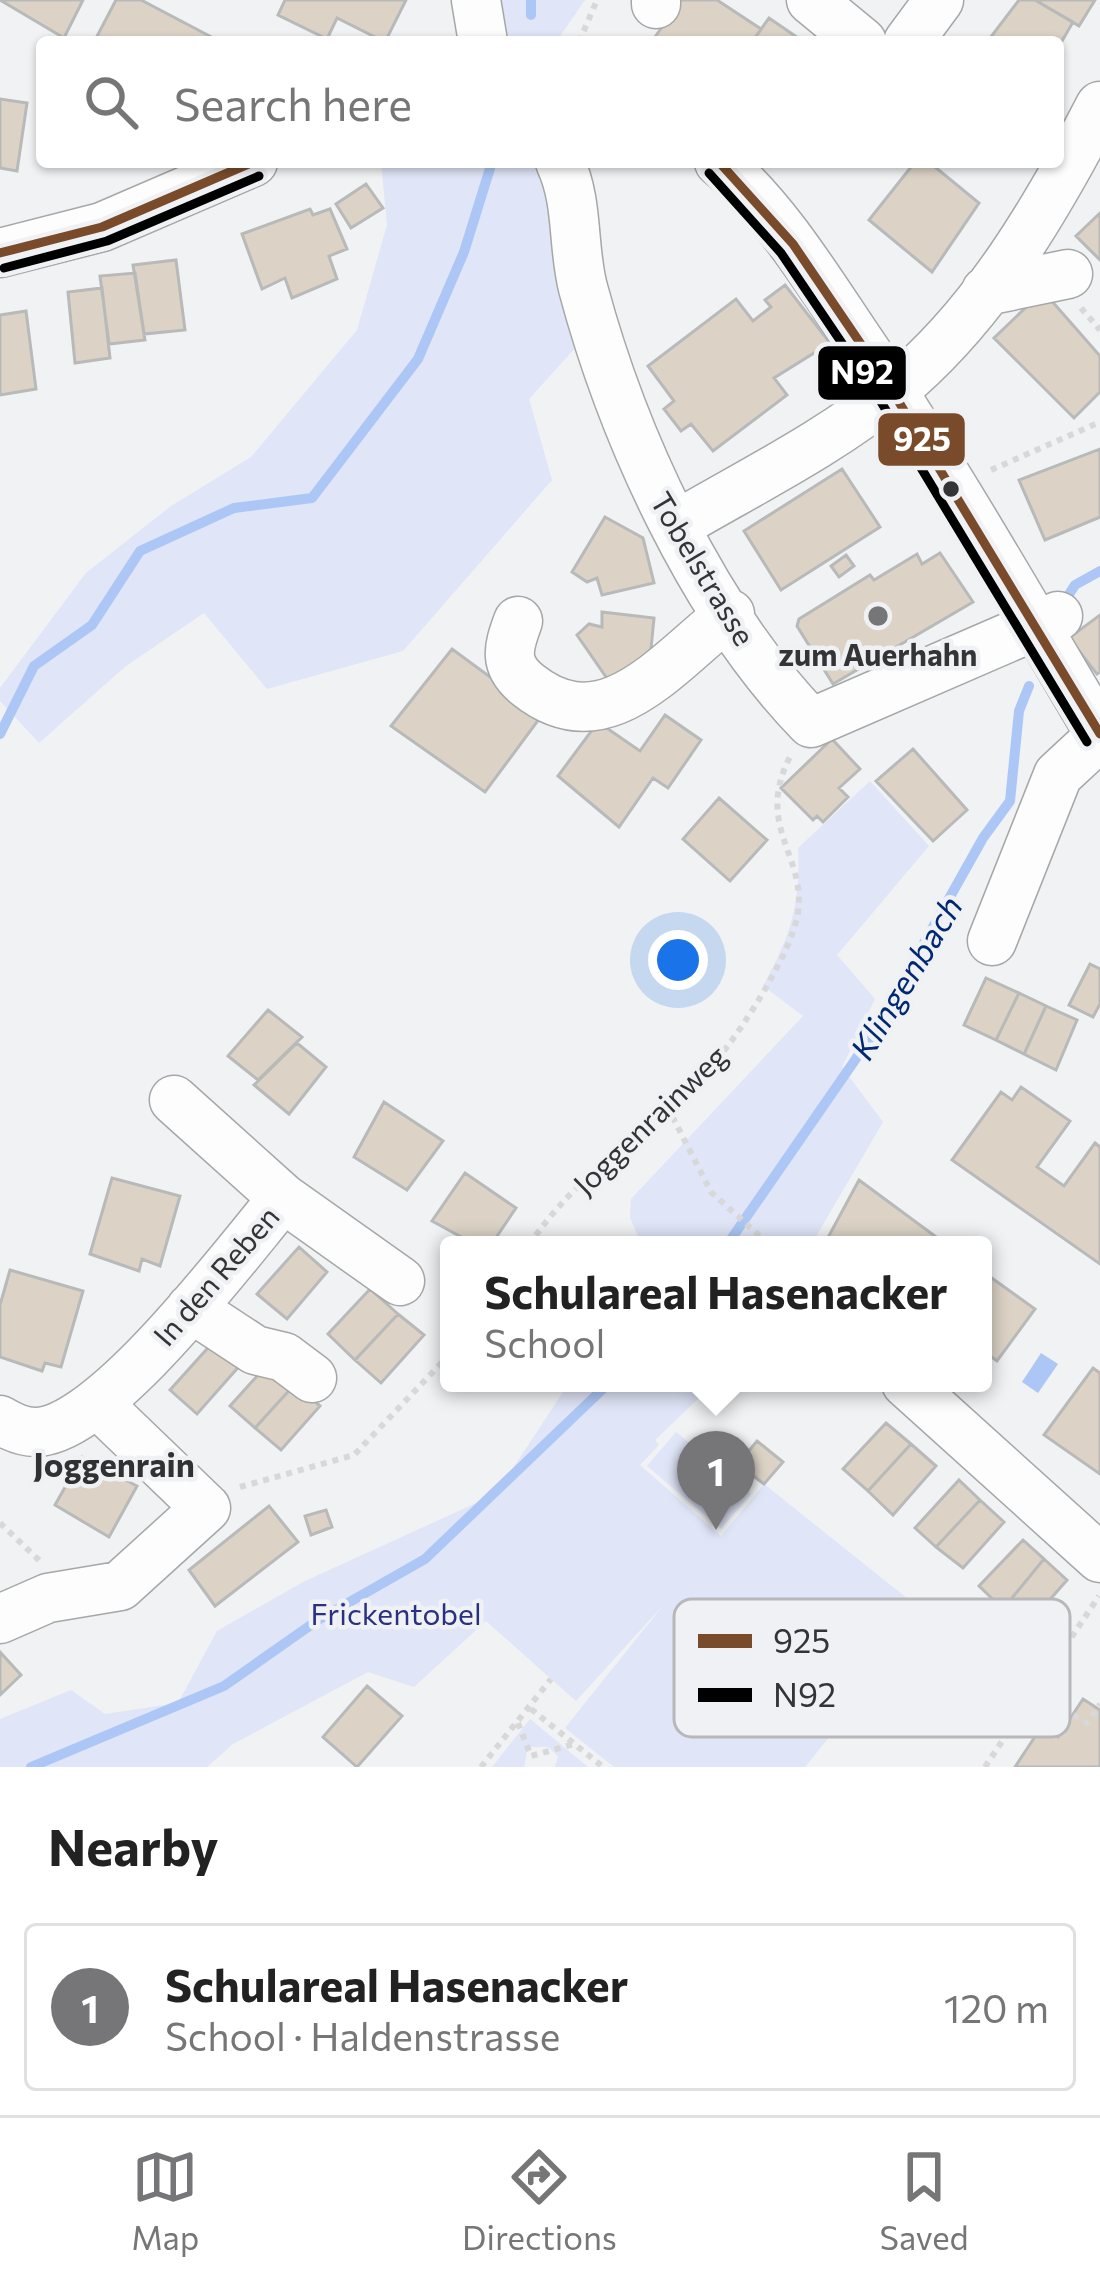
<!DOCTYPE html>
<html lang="en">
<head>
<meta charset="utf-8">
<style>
	:root { --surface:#fff; --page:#f2f2f2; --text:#222; --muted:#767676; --line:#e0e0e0; --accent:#767678 }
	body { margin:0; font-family:Commissioner,sans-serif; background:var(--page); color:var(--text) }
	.you { position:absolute; left:678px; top:960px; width:42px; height:42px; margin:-30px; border:9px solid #fff; border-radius:50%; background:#1a73e8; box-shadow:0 0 0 18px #1a73e833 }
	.badge { display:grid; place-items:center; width:78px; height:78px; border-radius:50%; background:var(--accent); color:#fff; font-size:39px; font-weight:700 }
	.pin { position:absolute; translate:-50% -99px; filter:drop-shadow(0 3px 6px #0008) }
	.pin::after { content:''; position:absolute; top:63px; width:42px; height:36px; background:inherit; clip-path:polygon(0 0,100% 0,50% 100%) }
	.popup { position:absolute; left:440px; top:1236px; width:552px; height:156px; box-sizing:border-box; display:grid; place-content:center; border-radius:12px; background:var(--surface); filter:drop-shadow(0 3px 9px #0005); font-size:39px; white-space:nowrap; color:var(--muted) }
	.popup b { font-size:45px; color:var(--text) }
	.popup::after { content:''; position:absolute; left:50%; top:100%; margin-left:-24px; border:24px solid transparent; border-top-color:var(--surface) }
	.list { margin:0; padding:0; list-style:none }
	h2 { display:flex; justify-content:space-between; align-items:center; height:156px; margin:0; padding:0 48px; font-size:51px }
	h2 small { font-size:39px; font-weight:400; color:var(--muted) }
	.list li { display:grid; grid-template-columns:78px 1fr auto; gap:36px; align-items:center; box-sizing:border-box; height:168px; margin:0 24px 24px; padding:0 24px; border:3px solid var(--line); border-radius:12px }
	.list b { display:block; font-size:45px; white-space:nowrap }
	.list p { margin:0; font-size:39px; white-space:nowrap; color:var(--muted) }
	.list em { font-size:39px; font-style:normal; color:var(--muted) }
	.icon { flex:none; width:66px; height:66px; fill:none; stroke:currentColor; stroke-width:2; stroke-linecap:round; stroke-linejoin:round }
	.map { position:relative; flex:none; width:1100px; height:1767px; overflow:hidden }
	.search { position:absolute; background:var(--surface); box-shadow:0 3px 9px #0004; left:36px; right:36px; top:36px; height:132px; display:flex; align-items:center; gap:30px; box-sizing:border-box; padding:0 42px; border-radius:12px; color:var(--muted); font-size:45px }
	.sheet { height:348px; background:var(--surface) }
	nav { display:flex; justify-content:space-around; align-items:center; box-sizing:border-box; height:168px; border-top:3px solid var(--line); background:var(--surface); font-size:33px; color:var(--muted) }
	nav a { display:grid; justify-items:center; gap:6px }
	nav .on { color:var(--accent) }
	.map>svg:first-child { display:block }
	.green { fill:#e0e5f7 }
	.water { fill:#acc7f5 }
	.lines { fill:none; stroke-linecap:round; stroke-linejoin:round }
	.stream { stroke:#acc7f5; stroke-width:10 }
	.building { fill:#dcd3c6; stroke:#b8b9b9; stroke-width:3 }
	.minor-casing { stroke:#a6a7a8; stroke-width:51 }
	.path { stroke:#d8d8da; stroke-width:6; stroke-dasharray:6 6; stroke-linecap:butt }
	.minor { stroke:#fdfdfd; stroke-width:48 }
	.bus-1-casing { stroke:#f0f1f4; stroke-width:18 }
	.bus-2-casing { stroke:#f0f1f4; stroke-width:18 }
	.bus-1 { stroke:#7a4b2a; stroke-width:9 }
	.bus-2 { stroke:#000; stroke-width:9 }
	.bus-dot { fill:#343436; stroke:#f0f1f4; stroke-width:4.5 }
	.poi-dot { fill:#767678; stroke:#f0f1f4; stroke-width:4.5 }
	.labels { text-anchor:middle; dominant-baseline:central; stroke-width:9; stroke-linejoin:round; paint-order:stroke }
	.street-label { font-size:30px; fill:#343436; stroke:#f0f1f4 }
	.poi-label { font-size:30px; font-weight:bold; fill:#343436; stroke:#f0f1f4 }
	.park-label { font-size:30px; fill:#293181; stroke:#f0f1f4 }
	.water-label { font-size:33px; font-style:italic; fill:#002971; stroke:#f0f1f4 }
	.neighbourhood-label { font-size:33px; font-weight:bold; fill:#313134; stroke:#f0f1f4 }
	.key { fill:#f0f1f4; stroke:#b8b8bb; stroke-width:3 }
	.key-label { font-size:33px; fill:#343436 }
	.line-badge { stroke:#f0f1f4; stroke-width:4.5 }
	.badge-label { font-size:33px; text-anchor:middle; font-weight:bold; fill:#fff }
</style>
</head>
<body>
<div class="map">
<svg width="1100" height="1767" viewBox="0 0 1100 1767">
	<rect width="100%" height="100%" fill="#f1f2f3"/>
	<path class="green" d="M498,0H585L556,42H505Z
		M381,162H543L587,335L529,399L552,480L403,651L267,689L204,613L126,666L39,743L0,701V688L86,573L171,506L251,457L357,330L387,225Z
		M870,781L929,846L837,955L875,999L842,1067L883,1122L811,1245H642L630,1218L631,1199L803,1016L763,986C790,937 801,904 798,848Z
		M569,1383H730L723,1394L702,1395L655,1440L659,1445L640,1465L721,1536L764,1484L928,1615L805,1767H614L565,1728L665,1603L576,1701L486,1621L414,1687L368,1672L233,1744L207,1767H0V1719L71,1690L105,1714L178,1703L217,1631L303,1582L496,1494Z
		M676,1432L751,1494L721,1529L647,1466Z
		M530,1719L588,1767H555L558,1756L548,1747H528L524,1767H492Z"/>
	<path class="water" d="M1041,1353L1058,1364L1038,1393L1022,1382Z"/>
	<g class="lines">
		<path class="stream" d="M531,0V15
			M1066,599L1075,585L1100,571
			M0,734L34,666L92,625L140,551L234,508L312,498L418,359L464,252L492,162
			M727,1245L873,1034L983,838L1010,801L1019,711L1029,686
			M31,1767L224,1686L318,1620L425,1559L609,1383"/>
	</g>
	<path class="building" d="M0,0H83L64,38Z
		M116,0H141L221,42H94Z
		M285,0H406L385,42L337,18L327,39L278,15Z
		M681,0H717L761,29L752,42H663L655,37Z
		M1019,0H1035L1073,22L1058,48V42H987Z
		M1035,0H1095L1079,26Z
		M769,18L804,42H752Z
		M0,99L27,103L17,171L0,168Z
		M915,162H929L979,203L932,272L869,220Z
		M366,184L383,208L351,228L336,204Z
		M310,209L313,215L330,209L347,249L329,256L337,279L292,298L285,278L262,289L242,234Z
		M1100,213V260L1076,236Z
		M176,260L185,330L144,334L133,265Z
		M135,273L145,340L109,344L100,276Z
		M785,285L830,343L774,378L787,395L713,451L691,424L681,431L664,409L674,401L648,366L736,299L753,321L771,307L765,300Z
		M102,288L110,358L75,363L68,292Z
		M1043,291L1100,356V392L1074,418L994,338Z
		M26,311L36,389L0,395V315Z
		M1100,449V517L1045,540L1019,480Z
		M842,469L880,527L781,590L744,531Z
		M605,517L643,538L654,583L602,595L597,578L587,582L572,572Z
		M940,553L973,602L833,684L797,626L799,619L870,575L874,580L917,554L922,564Z
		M846,555L854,566L839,577L831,566Z
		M602,612L654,618L650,659L613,687L577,635L589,624L602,627Z
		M1100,615V672L1097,674L1069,638Z
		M452,649L542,715L485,792L391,726Z
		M665,715L701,740L668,788L653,778L619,827L558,776L598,722L640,751Z
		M832,739L860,769L839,788L848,797L823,822L817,816L813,820L781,788Z
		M913,749L967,810L933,841L876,781Z
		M719,798L767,840L730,881L683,839Z
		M1090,964L1100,969V1004L1093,1017L1069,1005Z
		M986,978L1019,993L996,1040L964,1025Z
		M1019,993L1046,1006L1024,1054L996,1040Z
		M1046,1006L1077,1020L1056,1070L1024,1054Z
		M268,1010L302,1037L258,1080L228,1056Z
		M297,1043L326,1067L289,1114L254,1085Z
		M1021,1087L1070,1121L1037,1167L1064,1186L1095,1143L1100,1147V1264L952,1160L1001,1092L1012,1100Z
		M384,1102L443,1141L407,1190L354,1157Z
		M465,1173L516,1208L491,1245L467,1240L432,1221Z
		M112,1178L180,1196L160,1266L142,1259L139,1271L90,1254Z
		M859,1180L947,1245H824Z
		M299,1247L327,1272L287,1319L257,1294Z
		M10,1270L83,1291L61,1367L45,1363L42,1371L0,1357V1305Z
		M989,1276L1035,1309L997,1361L983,1351V1284Z
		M370,1289L398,1314L355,1360L328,1334Z
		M398,1314L424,1335L381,1383L355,1360Z
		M216,1339L242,1363L197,1414L170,1390Z
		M269,1363L295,1384L255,1428L230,1406Z
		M1093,1368L1100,1373V1474L1044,1435Z
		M295,1384L320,1406L281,1450L255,1428Z
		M886,1423L911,1444L868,1491L843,1469Z
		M757,1441L783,1462L764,1484L738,1464Z
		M911,1444L936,1466L893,1515L868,1491Z
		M82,1457L137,1486L109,1537L55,1505Z
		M959,1480L980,1500L936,1547L915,1528Z
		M980,1500L1004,1522L963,1568L936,1547Z
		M269,1506L298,1542L215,1606L189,1570Z
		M326,1510L332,1527L311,1535L305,1516Z
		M1023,1540L1044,1559L1003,1609L979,1586Z
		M1044,1559L1067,1580L1025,1628L1003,1609Z
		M958,1628L995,1654L971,1698L931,1670Z
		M0,1652L21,1675L0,1695Z
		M367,1686L402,1716L357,1767L323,1737Z
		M1083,1699L1100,1710V1767H1015L1042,1726L1058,1737Z"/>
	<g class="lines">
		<defs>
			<path id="minor" d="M476,0L483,42
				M656,0V4
				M811,0L862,42
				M908,42L939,0
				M560,162C579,203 572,245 583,288C623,437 703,612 811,723L1058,616
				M719,162C773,207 816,277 855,335C943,464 1020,599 1100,734
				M0,253L102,227L253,162
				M986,291L1068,274
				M675,526C748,483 830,443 895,389C985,315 1047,208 1100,106
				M518,621C508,648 503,665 528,685C606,747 668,661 730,614
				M992,941L1058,775L1100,736
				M174,1100L283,1198
				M191,1308L255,1350L284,1357L312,1378
				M906,1383L1100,1558
				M0,1420C10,1426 24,1432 35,1432C103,1433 238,1251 283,1198L400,1281
				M0,1619L48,1598L120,1586L206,1508L99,1405"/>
		</defs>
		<use href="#minor" class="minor-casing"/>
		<path class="path" d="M579,42L597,0
			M1081,308L1100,330
			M991,470L1100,422
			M667,1106L711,1192L762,1238L761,1245
			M529,1245C579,1171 642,1138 701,1078C733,1045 779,973 794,929C817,860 749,831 792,753
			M702,1395L704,1383
			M240,1487L354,1455L449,1355
			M0,1523L41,1562
			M1032,1691L1087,1723L1100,1704
			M531,1709L603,1767
			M518,1723L531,1756L574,1744
			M481,1767L551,1679
			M985,1767L1099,1596"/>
		<use href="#minor" class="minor"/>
		<defs>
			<path id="bus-1" d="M719,162L793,244L888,384L1100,734
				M0,253L102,227L253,162"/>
			<path id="bus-2" d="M709,173L781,253L875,392L1087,742
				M4,268L107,241L259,176"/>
		</defs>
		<use href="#bus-1" class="bus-1-casing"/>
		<use href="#bus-2" class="bus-2-casing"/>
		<use href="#bus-1" class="bus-1"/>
		<use href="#bus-2" class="bus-2"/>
	</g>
	<circle class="bus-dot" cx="951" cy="489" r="10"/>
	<circle class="poi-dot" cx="878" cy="616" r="12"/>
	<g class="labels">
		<g class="street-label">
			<text transform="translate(704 568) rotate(59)">Tobelstrasse</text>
			<text transform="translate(649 1119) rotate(-44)">Joggenrainweg</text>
			<text transform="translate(215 1275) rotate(-49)">In den Reben</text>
		</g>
		<g class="poi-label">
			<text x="878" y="653">zum Auerhahn</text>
		</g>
		<g class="park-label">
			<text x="396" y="1612">Frickentobel</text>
		</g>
		<g class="water-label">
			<text transform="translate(905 977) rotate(-59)">Klingenbach</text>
		</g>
		<g class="neighbourhood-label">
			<text x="114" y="1463">Joggenrain</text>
		</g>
	</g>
	<rect x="674" y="1599" width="396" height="138" rx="18" class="key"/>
	<rect x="698" y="1634" width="54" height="14" fill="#7a4b2a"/>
	<rect x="698" y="1688" width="54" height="14" fill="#000"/>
	<g class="key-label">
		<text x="773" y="1653">925</text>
		<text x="773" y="1707">N92</text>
	</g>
	<g class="line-badge">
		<rect x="816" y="344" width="92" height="58" rx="12" fill="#000"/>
		<rect x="876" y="411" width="91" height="57" rx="12" fill="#7a4b2a"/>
	</g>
	<g class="badge-label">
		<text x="862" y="384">N92</text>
		<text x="922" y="451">925</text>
	</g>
</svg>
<div class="you"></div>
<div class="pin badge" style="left:716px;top:1530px">1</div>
<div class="popup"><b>Schulareal Hasenacker</b>School</div>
<div class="search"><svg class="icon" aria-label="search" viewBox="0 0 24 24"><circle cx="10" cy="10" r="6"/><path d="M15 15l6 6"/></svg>Search here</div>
</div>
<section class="sheet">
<h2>Nearby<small></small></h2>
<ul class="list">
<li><span class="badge">1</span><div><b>Schulareal Hasenacker</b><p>School · Haldenstrasse</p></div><em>120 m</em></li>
</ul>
</section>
<nav>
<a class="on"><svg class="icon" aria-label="map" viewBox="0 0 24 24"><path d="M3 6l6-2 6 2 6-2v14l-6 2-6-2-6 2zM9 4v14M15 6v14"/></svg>Map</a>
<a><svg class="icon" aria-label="directions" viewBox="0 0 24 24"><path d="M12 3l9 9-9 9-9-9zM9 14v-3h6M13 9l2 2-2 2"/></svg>Directions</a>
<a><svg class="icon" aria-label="saved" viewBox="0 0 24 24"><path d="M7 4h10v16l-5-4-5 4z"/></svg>Saved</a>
</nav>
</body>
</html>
